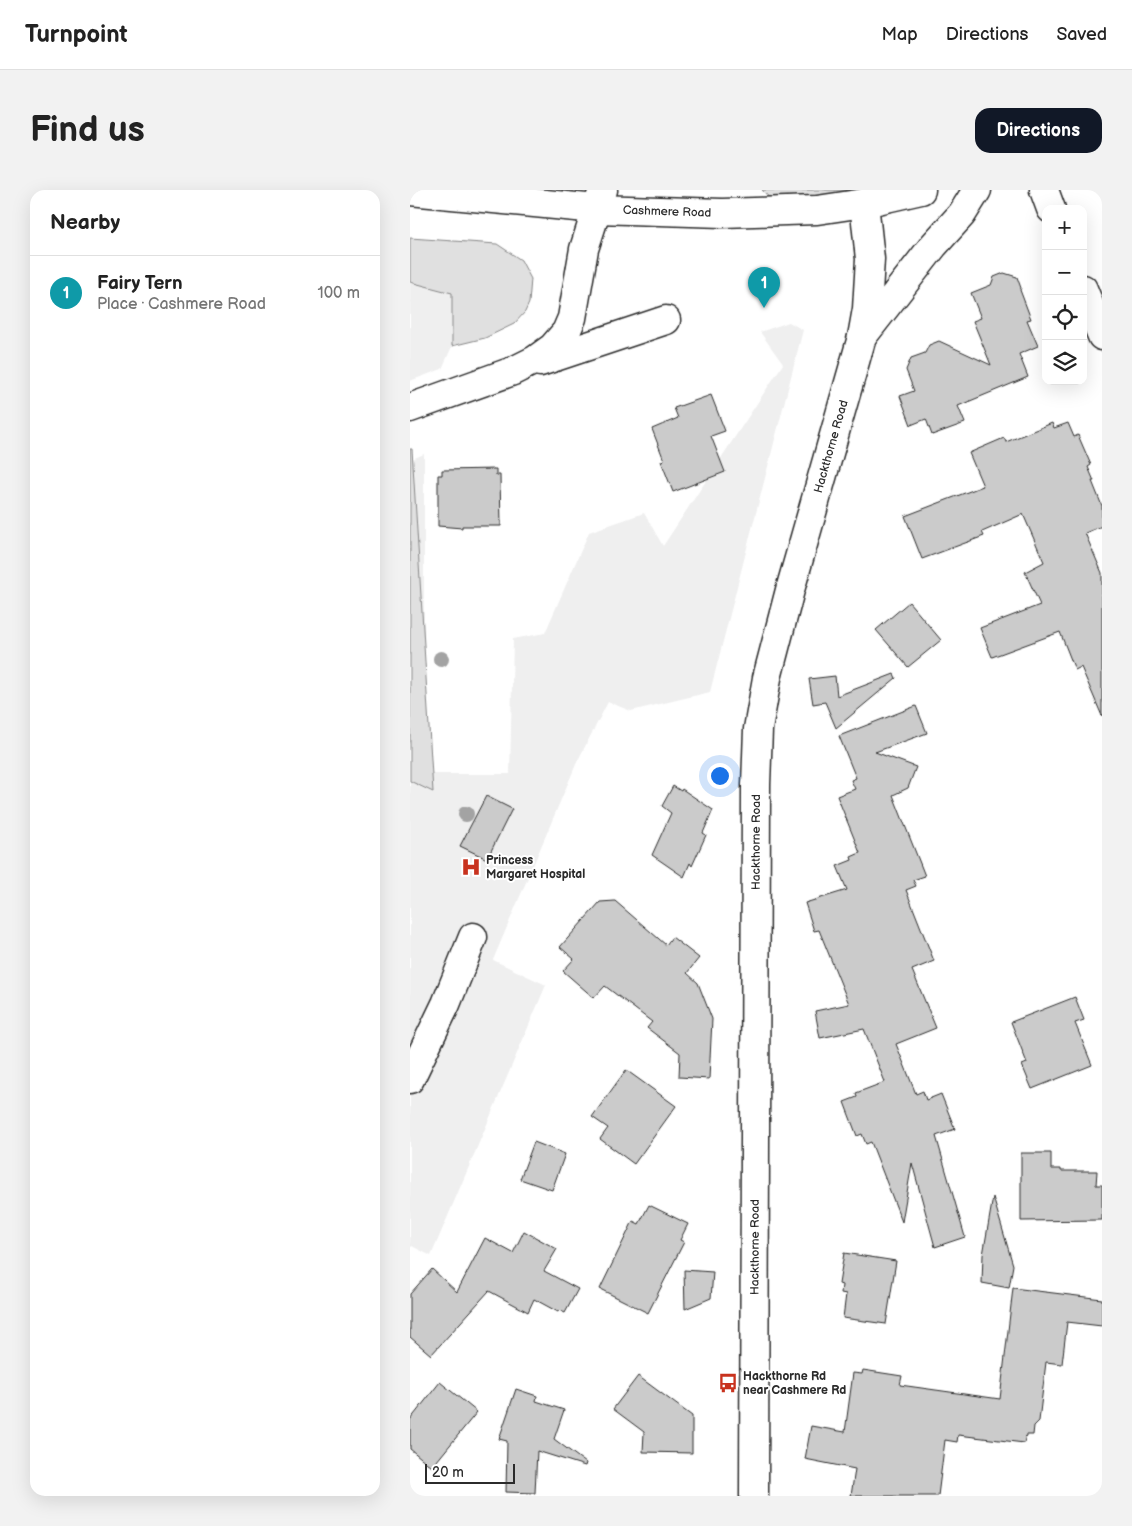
<!DOCTYPE html>
<html lang="en">
<head>
<meta charset="utf-8">
<style>
	:root { --surface:#fff; --page:#f2f2f2; --text:#222; --muted:#767676; --line:#e0e0e0; --accent:#111827 }
	body { margin:0; font-family:"Balsamiq Sans",sans-serif; background:var(--page); color:var(--text) }
	.controls { position:absolute; right:15px; top:15px; display:grid; overflow:hidden; border-radius:10px; box-shadow:0 5px 20px #0002 }
	.controls button { width:45px; height:45px; display:grid; place-items:center; padding:0; border:0; border-bottom:1px solid var(--line); background:var(--surface); color:var(--text); font:25px sans-serif }
	.scale { position:absolute; left:15px; bottom:12px; width:90px; box-sizing:border-box; padding-left:5px; border:2px solid #2b2b2b; border-top:0; font-size:14px; line-height:18px; white-space:nowrap; color:#2b2b2b; -webkit-text-stroke:4px #fff; paint-order:stroke }
	.you { position:absolute; left:309px; top:585px; width:18px; height:18px; margin:-12px; border:4px solid #fff; border-radius:50%; background:#1a73e8; box-shadow:0 0 0 8px #1a73e833 }
	.badge { display:grid; place-items:center; width:32px; height:32px; border-radius:50%; background:var(--accent); color:#fff; font-size:16px; font-weight:700 }
	.pin { position:absolute; translate:-50% -41px; filter:drop-shadow(0 1px 2px #0008) }
	.pin::after { content:''; position:absolute; top:26px; width:18px; height:15px; background:inherit; clip-path:polygon(0 0,100% 0,50% 100%) }
	.list { margin:0; padding:0; list-style:none }
	h2 { display:flex; justify-content:space-between; align-items:center; height:65px; margin:0; padding:0 20px; font-size:21px }
	h2 small { font-size:16px; font-weight:400; color:var(--muted) }
	.list li { display:grid; grid-template-columns:32px 1fr auto; gap:15px; align-items:center; box-sizing:border-box; height:75px; padding:0 20px; border-top:1px solid var(--line) }
	.list b { display:block; font-size:19px; white-space:nowrap }
	.list p { margin:0; font-size:16px; white-space:nowrap; color:var(--muted) }
	.list em { font-size:16px; font-style:normal; color:var(--muted) }
	.icon { flex:none; width:28px; height:28px; fill:none; stroke:currentColor; stroke-width:2; stroke-linecap:round; stroke-linejoin:round }
	.map { position:relative; flex:none; width:692px; height:1306px; overflow:hidden; border-radius:15px }
	header { display:flex; align-items:center; gap:30px; box-sizing:border-box; height:70px; padding:0 25px; background:var(--surface); border-bottom:1px solid var(--line) }
	header strong { font-size:24px }
	nav { display:flex; gap:28px; margin-inline-start:auto; font-size:18px }
	.intro { display:flex; align-items:center; justify-content:space-between; box-sizing:border-box; height:120px; padding:0 30px }
	h1 { margin:0; font-size:35px }
	.button { padding:12px 22px; border-radius:15px; background:var(--accent); color:#fff; font-size:18px; font-weight:700 }
	main { display:flex; gap:30px; padding:0 30px }
	aside { flex:1; background:var(--surface); border-radius:15px; box-shadow:0 5px 20px #0002 }
	.map>svg:first-child { display:block }
	.built { fill:#efefef }
	.green { fill:#e0e0e0; stroke:#868686 }
	.building { fill:#cbcbcb; stroke:#2b2b2b }
	.lines { fill:none; stroke-linecap:round; stroke-linejoin:round }
	.minor-casing { stroke:#2b2b2b; stroke-width:31 }
	.major-casing { stroke:#2b2b2b; stroke-width:31 }
	.minor { stroke:#fff; stroke-width:28 }
	.major { stroke:#fff; stroke-width:28 }
	.tree { fill:#a3a3a3 }
	.labels { text-anchor:middle; dominant-baseline:central; stroke-width:4; stroke-linejoin:round; paint-order:stroke }
	.street-label { font-size:12px; fill:#2b2b2b; stroke:#fff }
	.poi-label { font-size:12px; font-weight:bold; fill:#2b2b2b; stroke:#fff; text-anchor:start }
</style>
</head>
<body>
<header>
<strong>Turnpoint</strong>
<nav><a>Map</a><a>Directions</a><a>Saved</a></nav>
</header>
<div class="intro"><h1>Find us</h1><a class="button">Directions</a></div>
<main>
<aside>
<h2>Nearby<small></small></h2>
<ul class="list">
<li><span class="badge" style="background:#0f9aa8">1</span><div><b>Fairy Tern</b><p>Place · Cashmere Road</p></div><em>100 m</em></li>
</ul>
</aside>
<div class="map">
<svg width="692" height="1306" viewBox="0 0 692 1306">
	<rect width="100%" height="100%" fill="#fff"/>
	<filter id="ink" filterUnits="userSpaceOnUse"><feTurbulence type="fractalNoise" baseFrequency=".02" numOctaves="2"/><feDisplacementMap in="SourceGraphic" scale="10" xChannelSelector="R" yChannelSelector="G"/><feConvolveMatrix kernelMatrix="1 2 1 2 8 2 1 2 1" color-interpolation-filters="sRGB"/></filter>
	<g filter="url(#ink)">
		<path class="built" d="M0,48L87,54L32,179L0,191Z
			M379,132L393,140L300,502L221,521L198,512L167,572L83,770L136,795L21,1066L2,1056L0,1058V270L14,264V584H100L103,449L135,443L179,342L234,323L253,356L373,174L350,142Z"/>
		<path class="green" d="M352,0H450L370,19Z
			M0,48L87,54L111,70L121,89L119,113L115,122L104,134L75,148L42,156V103L0,92Z
			M0,259H2L23,602L0,591Z"/>
		<path class="building" d="M594,83L607,87L611,98L610,100L621,129L617,130L628,156L609,164L618,187L548,216L555,233L522,245L516,229L501,235L490,206L504,201L496,180L501,168L515,163L519,155L529,151L581,175L563,131L571,128L561,103L581,95L584,87Z
			M301,205L315,241L301,246L315,282L263,302L251,271L254,270L242,239L268,228L264,218Z
			M642,233L644,238L658,233L664,247L668,245L681,275L678,277L684,291H682L692,316V336L675,343L692,383V526L671,477L665,480L650,442L582,467L570,438L630,415L615,382L634,372L613,324L572,342L574,346L512,369L495,326L573,296L559,263L594,248L596,252Z
			M86,279V285H90L91,336H52V338L28,336V285H32V280Z
			M499,412L531,450L498,477L466,440Z
			M484,484L486,488L426,538L415,512L403,514L399,489L425,486L427,506Z
			M506,516L517,543L465,562L506,577L498,598L483,605L515,686L503,690L506,696L496,700L524,771L502,780L526,838L486,854L506,904L513,901L516,910L531,904L545,939L526,946L555,1047L525,1057L502,973L492,1032L461,952L456,954L452,944L447,946L434,912L447,907L446,903L475,892L454,839L410,848L405,821L439,814L409,740L404,741L395,713L437,700L427,676L442,670L441,667L450,663L427,606L445,599L441,590L446,588L429,546Z
			M263,596L271,601L272,599L303,620L293,643L296,645L282,676L280,673L274,687L242,665L261,623L252,616Z
			M76,606L102,619L77,669L50,656Z
			M205,711L256,755L262,747L289,768L277,783L288,793L302,829L299,889L269,887L270,863L237,838L242,832L195,796L184,808L153,781L164,769L150,757L190,712Z
			M665,807L674,830L665,833L682,875L622,899L612,875L617,873L601,832Z
			M216,880L266,916L224,974L190,949L198,938L182,927Z
			M124,952L155,964L142,1000L110,989Z
			M611,963H641V979H651V981H687L686,995H692V1030L611,1031Z
			M583,1007L603,1075L599,1098L572,1093L573,1065Z
			M239,1015L278,1034L270,1050L274,1052L238,1123L190,1099L223,1031L229,1034Z
			M114,1041L147,1059L134,1081L168,1099L155,1123L149,1120L148,1122L124,1109L118,1122L79,1101L21,1165L0,1147V1104L22,1079L47,1102L75,1048L103,1063Z
			M434,1063L486,1071L476,1134L433,1128L436,1104L431,1103L432,1095L429,1094Z
			M274,1080L303,1082L301,1108L275,1119Z
			M603,1098L692,1109V1136L657,1132L652,1174L636,1172L629,1231L624,1236L623,1245H616L614,1253L548,1245L547,1252L535,1250L528,1306H441L445,1279L395,1269L401,1236L435,1242L443,1183L452,1184L453,1180L492,1186L490,1195L590,1209Z
			M228,1186L282,1226V1263L233,1262L234,1242L203,1219Z
			M30,1192L67,1222L22,1277L0,1259V1230Z
			M106,1199L127,1206L126,1211L154,1220L144,1249L176,1273L175,1276L127,1261L125,1303L96,1302L97,1251L89,1249Z"/>
		<g class="lines">
			<defs>
				<g id="minor">
					<path d="M634,0L641,19"/>
					<path d="M673,99L692,146"/>
					<path d="M130,172L256,130"/>
					<path d="M0,218L103,181L125,170L143,157L156,142L162,128L174,59L193,0"/>
					<path d="M0,889L36,814L63,747"/>
					<path id="s1" d="M344,1306L346,595L348,539L357,488L380,400L452,147L457,119L460,69L454,13"/>
				</g>
				<g id="major">
					<path id="s2" d="M0,1L187,19L312,23L407,20L454,13L511,0"/>
					<path d="M452,147L524,55L552,24L567,0"/>
				</g>
			</defs>
			<use href="#minor" class="minor-casing"/>
			<use href="#major" class="major-casing"/>
			<use href="#minor" class="minor"/>
			<use href="#major" class="major"/>
		</g>
		<g class="tree">
			<circle cx="31" cy="469" r="8"/>
			<circle cx="56" cy="624" r="8"/>
		</g>
	</g>
	<defs>
		<symbol id="hospital-bare" viewBox="-9 -9 18 18"><path d="M-5-5h3v3.5h4V-5h3V5h-3V1.5h-4V5h-3Z" fill="#c8321e" stroke="#fff" stroke-width="2.5" paint-order="stroke"/></symbol>
		<symbol id="bus-bare" viewBox="-9 -9 18 18"><path d="M-5-6H5V4H4V6H2V4H-2V6H-4V4H-5ZM-3.5-4V0h7V-4ZM-3.5 1.2v1.5H-2V1.2ZM2 1.2v1.5H3.5V1.2Z" fill="#c8321e" stroke="#fff" stroke-width="2.5" paint-order="stroke"/></symbol>
	</defs>
	<g fill-rule="evenodd">
		<use href="#hospital-bare" x="47" y="663" width="28" height="28"/>
		<use href="#bus-bare" x="304" y="1179" width="28" height="28"/>
	</g>
	<g class="labels">
		<g class="street-label">
			<text stroke="none"><textPath href="#s2" startOffset="258">Cashmere Road</textPath></text>
			<text stroke="none"><textPath href="#s1" startOffset="1059">Hackthorne Road</textPath></text>
			<text stroke="none"><textPath href="#s1" startOffset="654">Hackthorne Road</textPath></text>
			<text stroke="none"><textPath href="#s1" startOffset="249">Hackthorne Road</textPath></text>
		</g>
		<g class="poi-label">
			<text x="76" y="670">Princess<tspan x="76" dy="14">Margaret Hospital</tspan></text>
			<text x="333" y="1186">Hackthorne Rd<tspan x="333" dy="14">near Cashmere Rd</tspan></text>
		</g>
	</g>
</svg>
<div class="controls">
<button>+</button>
<button>−</button>
<button><svg class="icon" aria-label="locate" viewBox="0 0 24 24"><circle cx="12" cy="12" r="6"/><path d="M12 2v4M12 18v4M2 12h4M18 12h4"/></svg></button>
<button><svg class="icon" aria-label="layers" viewBox="0 0 24 24"><path d="M12 4l9 5-9 5-9-5zM3 14l9 5 9-5"/></svg></button>
</div>
<div class="scale">20 m</div>
<div class="you"></div>
<div class="pin badge" style="left:354px;top:118px;background:#0f9aa8">1</div>
</div>
</main>
</body>
</html>
